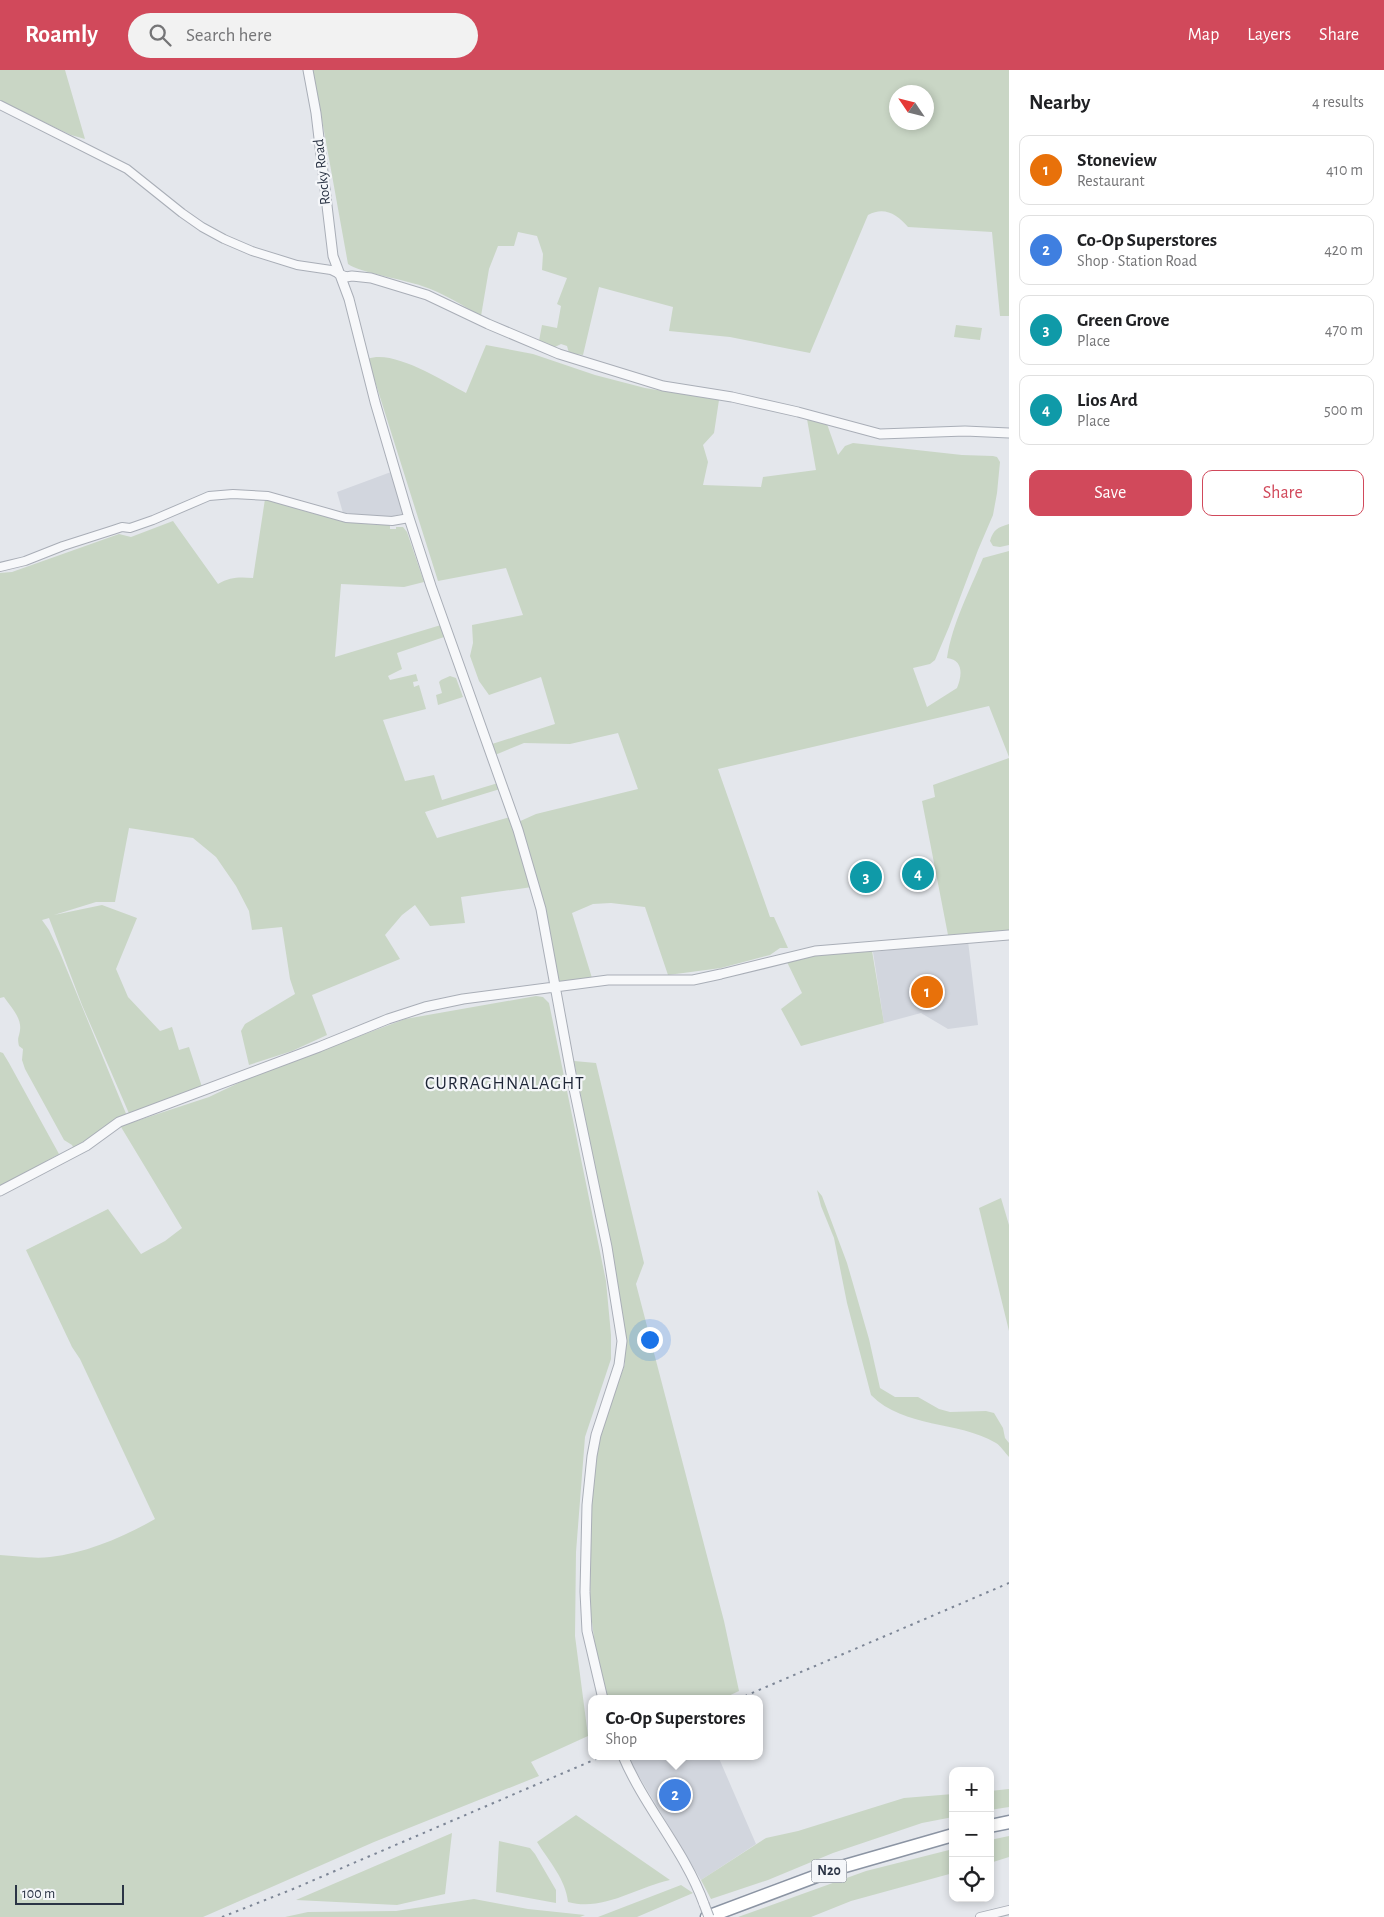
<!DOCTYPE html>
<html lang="en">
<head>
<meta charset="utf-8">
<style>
	:root { --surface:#fff; --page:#f2f2f2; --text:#202124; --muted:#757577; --line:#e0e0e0; --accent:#d1495b }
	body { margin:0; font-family:"Alegreya Sans",sans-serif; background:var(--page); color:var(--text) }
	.controls { position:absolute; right:15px; bottom:15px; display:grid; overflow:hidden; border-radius:10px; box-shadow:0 2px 8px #0003 }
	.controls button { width:45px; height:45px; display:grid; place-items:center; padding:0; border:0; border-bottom:1px solid var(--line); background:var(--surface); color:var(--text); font:25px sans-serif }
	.compass { position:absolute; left:889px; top:15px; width:45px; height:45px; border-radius:50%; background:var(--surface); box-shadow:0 2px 8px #0003; rotate:305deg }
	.scale { position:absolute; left:15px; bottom:12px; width:109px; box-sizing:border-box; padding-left:5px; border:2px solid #2b3445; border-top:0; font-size:14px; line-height:18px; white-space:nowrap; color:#2b3445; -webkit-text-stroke:4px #f4f6f9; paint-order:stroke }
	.you { position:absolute; left:649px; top:1269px; width:18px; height:18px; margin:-12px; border:4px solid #fff; border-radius:50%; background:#1a73e8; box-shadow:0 0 0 8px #1a73e833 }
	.badge { display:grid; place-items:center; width:32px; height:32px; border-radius:50%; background:var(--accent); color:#fff; font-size:16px; font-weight:700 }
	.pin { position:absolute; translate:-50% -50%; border:2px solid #fff; box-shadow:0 1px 5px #0006 }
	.popup { position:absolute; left:588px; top:1625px; width:175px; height:65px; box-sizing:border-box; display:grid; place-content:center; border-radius:10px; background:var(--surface); filter:drop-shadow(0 1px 4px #0005); font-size:16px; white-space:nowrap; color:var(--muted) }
	.popup b { font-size:19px; color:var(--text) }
	.popup::after { content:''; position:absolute; left:50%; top:100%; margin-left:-10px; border:10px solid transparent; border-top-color:var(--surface) }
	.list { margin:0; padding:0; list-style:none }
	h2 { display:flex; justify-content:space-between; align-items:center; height:65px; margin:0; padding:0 20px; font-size:21px }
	h2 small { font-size:16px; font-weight:400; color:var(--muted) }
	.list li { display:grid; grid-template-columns:32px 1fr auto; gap:15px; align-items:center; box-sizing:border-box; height:70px; margin:0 10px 10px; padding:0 10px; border:1px solid var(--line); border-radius:10px }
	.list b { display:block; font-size:19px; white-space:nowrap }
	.list p { margin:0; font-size:16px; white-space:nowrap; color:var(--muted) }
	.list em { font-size:16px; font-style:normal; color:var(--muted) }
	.actions { display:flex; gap:10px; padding:15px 20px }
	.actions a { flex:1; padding:11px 0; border:1px solid var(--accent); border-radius:10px; text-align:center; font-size:18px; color:var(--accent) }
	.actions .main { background:var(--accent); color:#fff }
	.icon { flex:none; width:28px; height:28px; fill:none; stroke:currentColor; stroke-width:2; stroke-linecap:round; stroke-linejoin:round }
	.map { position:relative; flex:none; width:1009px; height:1847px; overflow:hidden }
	header { display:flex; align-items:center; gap:30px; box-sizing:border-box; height:70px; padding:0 25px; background:var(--accent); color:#fff }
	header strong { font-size:24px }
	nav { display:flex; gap:28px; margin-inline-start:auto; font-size:18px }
	.search { width:350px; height:45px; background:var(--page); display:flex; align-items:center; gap:12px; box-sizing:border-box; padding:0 18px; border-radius:28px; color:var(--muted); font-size:19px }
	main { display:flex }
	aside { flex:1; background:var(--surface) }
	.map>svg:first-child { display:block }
	.built { fill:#d2d6de }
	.green { fill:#c9d6c5; fill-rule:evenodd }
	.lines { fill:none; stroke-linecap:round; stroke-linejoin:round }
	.minor-casing { stroke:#a9aeb7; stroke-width:10 }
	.tertiary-casing { stroke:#a9aeb7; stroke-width:11 }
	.trunk-casing { stroke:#8b94a3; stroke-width:15 }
	.minor { stroke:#f7f8fa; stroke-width:8 }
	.tertiary { stroke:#f7f8fa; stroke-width:9 }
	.trunk { stroke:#fff; stroke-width:12 }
	.rail { stroke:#7d8696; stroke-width:2; stroke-dasharray:2.5 5; stroke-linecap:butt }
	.tertiary-bridge-casing { stroke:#a9aeb7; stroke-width:11; stroke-linecap:butt }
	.tertiary-bridge { stroke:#f7f8fa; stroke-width:9 }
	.labels { text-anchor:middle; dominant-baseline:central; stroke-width:4.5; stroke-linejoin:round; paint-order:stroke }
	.shield { fill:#f4f6f9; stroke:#676e7b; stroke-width:1 }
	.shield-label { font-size:14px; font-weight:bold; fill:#2b3445 }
	.street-label { font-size:15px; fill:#2b3445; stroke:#f4f6f9 }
	.quarter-label { font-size:18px; letter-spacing:1px; fill:#1d2536; stroke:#f4f6f9 }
</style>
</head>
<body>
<header>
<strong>Roamly</strong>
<div class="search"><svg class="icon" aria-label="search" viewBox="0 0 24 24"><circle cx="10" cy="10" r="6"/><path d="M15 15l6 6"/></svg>Search here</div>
<nav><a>Map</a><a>Layers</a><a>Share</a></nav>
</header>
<main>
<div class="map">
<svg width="1009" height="1847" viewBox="0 0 1009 1847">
	<rect width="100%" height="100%" fill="#e4e7ec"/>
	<path class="built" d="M391,402L405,443L390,447L343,443L337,422Z
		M968,871L978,955L948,959L921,943L884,953L873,882Z
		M633,1686H718L756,1774L701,1810L634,1698L629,1688Z"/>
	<path class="green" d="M0,0H65L85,69L71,65L0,31Z
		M313,0H1009V246H1000L992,162L908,157C897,144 884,136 868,145L810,283L730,267L669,261L673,237L599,217L583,285L569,283L567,276L561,274L555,277L539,271L542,255L557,258L561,236L557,234L567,208L542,200L543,184L537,166L518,162L514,176H498L489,199L481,246C462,235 443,223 422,216C406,210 358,202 348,194ZM896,22H926V52H896Z
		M956,255L982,258L980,270L954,267Z
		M486,275L533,284L595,305L645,318L719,330L714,363L703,375L708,392L703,415L761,417L763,407L816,400L807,349L827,354L838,385L845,376L853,373L962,385L993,386L997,387L1000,392L997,423L993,445L978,480L949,557L935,590L930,594L913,598L927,637L957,618C962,606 964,590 947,588C952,554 970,520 983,488L1009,481V687L989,636L718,699L770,847H774L788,878H780L770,885L721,898L668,905L645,837L611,833L593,834L572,843L592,908L564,913L559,911L546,840L516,753L536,744L638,719L618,663L570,674L524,673L495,685L492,674L555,654L541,607L489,625L479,611L470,586L473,573L472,555L523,545L506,498L438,511L368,289C393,279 443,311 466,323Z
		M265,429C308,442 344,455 390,455V459H396V457H403L407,462L424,512L404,517L341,514L335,587L441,555L447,566L397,583L402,599L388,606L390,610L416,604L418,611L413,612L414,617L419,615L426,639L383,650L405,711L434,705L442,730L498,713L500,719L425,742L437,768L510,747L532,817L461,827L465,853L430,856L415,835L402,845L385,865L400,889L312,925L327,965L292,981L249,995L241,961L245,954L295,924L290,909L282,857L252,860L249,841L236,816L216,787L193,768L129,758L115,832H96L54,845L102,835L137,848L116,899L128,927L160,961L172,957L179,980L189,977L203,1020L131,1048L82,935L49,848L42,850L49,860L60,883L127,1046L74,1079L72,1075L64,1070L25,999L22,990L23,979L19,976C17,967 19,968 20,960C22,948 10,936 4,927L0,928V503L12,502L119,464L131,467L173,451L218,514C230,507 239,507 253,508Z
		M1009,454V475L1000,477L993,476L990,471C993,460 998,457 1009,454Z
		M450,606L456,608L463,627L438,635L436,625L442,623L439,612L441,610Z
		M1009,688V861L948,865L922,731L935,727L933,715Z
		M872,881L884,953L801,976L781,939L802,923L787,892L817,885Z
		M536,926L543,927L549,933L606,1211L611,1265V1289L585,1367L576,1482L575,1566L588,1666L531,1692L539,1706L374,1772L203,1847H0V1485C16,1486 34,1489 50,1487C86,1483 124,1467 155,1449L80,1289L72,1277L26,1180L108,1139L141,1184L165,1171L182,1158L121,1057L124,1055L209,1027L251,1007L405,949Z
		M0,982L3,983L9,993L59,1084L0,1117Z
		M574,991L596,993L644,1193L636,1214L724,1551L739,1621L722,1629H607L595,1576L590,1536L592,1415L598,1368L625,1294V1268L619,1226Z
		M817,1120L822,1126L847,1193L869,1269L880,1318L895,1327H918L939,1339L950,1342L986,1341L994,1343L1003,1358L1005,1368L1009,1373V1387C1005,1383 1001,1376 996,1373C957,1350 905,1359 871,1325L847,1233L834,1168L821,1136Z
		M1001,1128L1009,1155V1261L979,1138Z
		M1009,1719V1737L990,1740V1721Z
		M953,1724V1747L922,1753L833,1783L768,1810L711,1829L701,1810L766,1768L798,1761L904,1728Z
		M576,1745L670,1810C637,1817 603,1842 568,1832C566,1810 549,1791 537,1772Z
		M452,1763L445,1824L397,1835L296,1830Z
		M1009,1766V1787L990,1793V1770Z
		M499,1771L530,1778L535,1784L556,1820V1833L496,1822Z
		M953,1779V1803L851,1831L811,1847H738L866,1801Z
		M681,1815L693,1823L637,1847H598Z
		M474,1829L528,1839L585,1845L580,1847H285L308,1842L396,1841Z"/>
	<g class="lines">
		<defs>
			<path id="minor" d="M0,35L127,99L182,143L202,157L224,169L252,181L297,195L331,200L339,204
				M0,497L25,491L63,476L113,460L122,457L130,458L153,450L209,426L233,424L268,426L346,448L392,451L409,448
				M980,1847L1009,1840"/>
			<path id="tertiary" d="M308,0L316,43L333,186L349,229L375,332L409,448L431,516L518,760L541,839L572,1009L607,1177L622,1271L619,1295L596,1365L592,1386L587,1435L585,1522L587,1561L603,1629
				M339,204L346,207L352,206L371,208L427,225L488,254L559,284L663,316L732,327L798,342L880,364L965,361L1009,363
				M0,1121L86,1076L119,1052L319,977L388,949L425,937L463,929L608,910H693L721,904L815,881L1009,865
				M623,1686C645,1738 685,1781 704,1834"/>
			<path id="trunk" d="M990,1756L1009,1752
				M707,1847L838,1798L953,1765"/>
		</defs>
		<use href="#minor" class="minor-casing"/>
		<use href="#tertiary" class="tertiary-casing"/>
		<use href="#trunk" class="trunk-casing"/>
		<use href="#minor" class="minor"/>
		<use href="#tertiary" class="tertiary"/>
		<use href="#trunk" class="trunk"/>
		<path class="rail" d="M738,1629L1009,1513
			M222,1847L293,1819L603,1686"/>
		<defs>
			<path id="tertiary-bridge" d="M704,1834L709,1847"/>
		</defs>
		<use href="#tertiary-bridge" class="tertiary-bridge-casing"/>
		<use href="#tertiary-bridge" class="tertiary-bridge"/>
	</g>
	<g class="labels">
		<rect class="shield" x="811.5" y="1789.5" width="35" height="23" rx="4"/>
		<g class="shield-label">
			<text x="829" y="1801">N20</text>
		</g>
		<g class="street-label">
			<text transform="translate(322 102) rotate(-96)">Rocky Road</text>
		</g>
		<g class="quarter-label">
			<text x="505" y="1014">CURRAGHNALAGHT</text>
		</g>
	</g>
</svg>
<div class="controls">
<button>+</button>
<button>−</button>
<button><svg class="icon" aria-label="locate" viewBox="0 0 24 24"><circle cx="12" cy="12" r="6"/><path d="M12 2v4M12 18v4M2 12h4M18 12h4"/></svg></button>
</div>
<svg class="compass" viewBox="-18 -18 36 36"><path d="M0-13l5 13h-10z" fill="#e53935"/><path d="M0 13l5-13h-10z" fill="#757577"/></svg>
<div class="scale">100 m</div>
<div class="you"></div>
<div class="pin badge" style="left:927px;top:922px;background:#e8710a">1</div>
<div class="pin badge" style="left:675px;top:1725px;background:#3f7fe0">2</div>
<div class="popup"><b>Co-Op Superstores</b>Shop</div>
<div class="pin badge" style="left:866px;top:807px;background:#0f9aa8">3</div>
<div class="pin badge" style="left:918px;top:804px;background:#0f9aa8">4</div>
</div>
<aside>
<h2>Nearby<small>4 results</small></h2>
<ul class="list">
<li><span class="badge" style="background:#e8710a">1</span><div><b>Stoneview</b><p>Restaurant</p></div><em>410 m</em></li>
<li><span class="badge" style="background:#3f7fe0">2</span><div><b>Co-Op Superstores</b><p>Shop · Station Road</p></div><em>420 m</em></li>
<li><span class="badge" style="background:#0f9aa8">3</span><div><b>Green Grove</b><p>Place</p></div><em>470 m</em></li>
<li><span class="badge" style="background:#0f9aa8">4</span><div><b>Lios Ard</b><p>Place</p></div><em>500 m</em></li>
</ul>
<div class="actions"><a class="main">Save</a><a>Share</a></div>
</aside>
</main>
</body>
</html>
